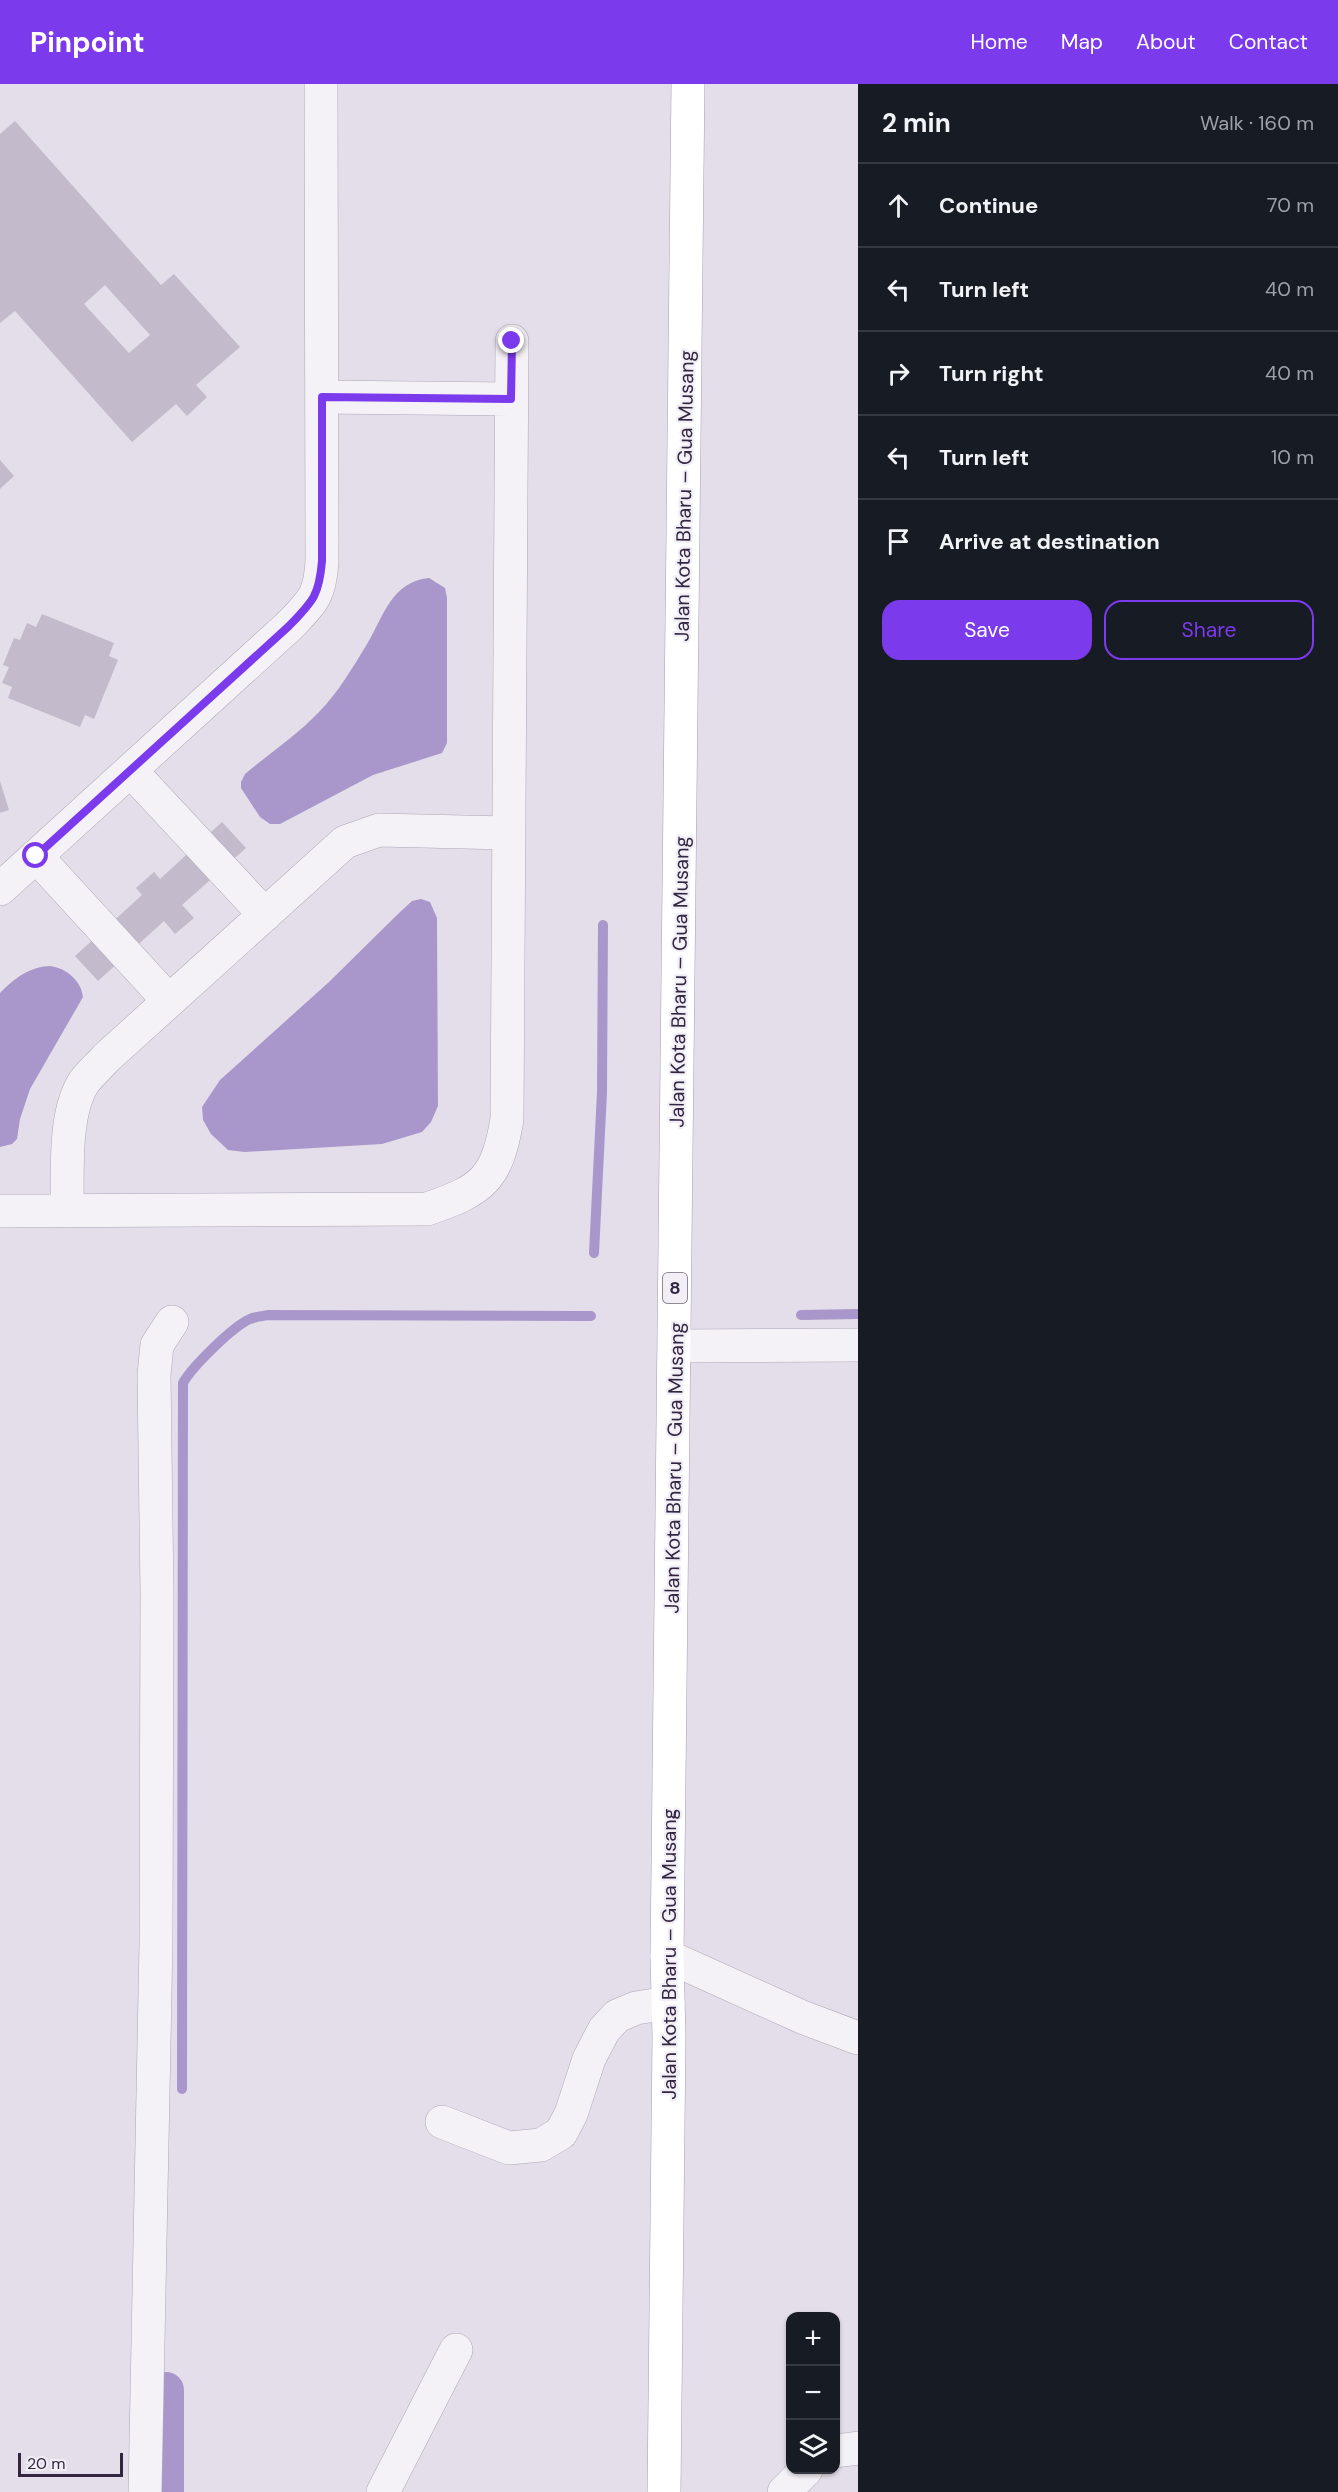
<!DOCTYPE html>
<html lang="en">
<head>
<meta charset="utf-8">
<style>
	:root { --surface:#171b24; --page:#20242c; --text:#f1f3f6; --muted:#9ea1a6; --line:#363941; --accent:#7c3aed }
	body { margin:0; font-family:"DM Sans",sans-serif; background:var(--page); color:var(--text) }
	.controls { position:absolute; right:18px; bottom:18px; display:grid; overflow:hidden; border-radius:12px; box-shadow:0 2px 4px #0004 }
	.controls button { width:54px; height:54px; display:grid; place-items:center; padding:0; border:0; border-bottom:2px solid var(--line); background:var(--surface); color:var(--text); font:30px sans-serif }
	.scale { position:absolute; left:18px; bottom:15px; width:105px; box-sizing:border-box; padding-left:6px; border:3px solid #332641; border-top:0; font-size:16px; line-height:21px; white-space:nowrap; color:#332641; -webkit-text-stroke:4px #f1eef6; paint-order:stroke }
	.stop { position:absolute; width:18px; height:18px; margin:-14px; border:4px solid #7c3aed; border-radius:50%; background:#fff }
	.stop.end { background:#7c3aed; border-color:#fff; box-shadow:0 2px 6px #0008 }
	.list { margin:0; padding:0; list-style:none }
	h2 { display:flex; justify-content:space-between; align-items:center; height:78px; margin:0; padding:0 24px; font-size:26px }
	h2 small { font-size:20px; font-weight:400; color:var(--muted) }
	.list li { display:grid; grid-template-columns:39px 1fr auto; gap:18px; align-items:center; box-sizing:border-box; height:84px; padding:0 24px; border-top:2px solid var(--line) }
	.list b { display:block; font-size:22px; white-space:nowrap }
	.list em { font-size:20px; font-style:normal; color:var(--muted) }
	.actions { display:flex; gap:12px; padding:18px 24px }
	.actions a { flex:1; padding:14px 0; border:2px solid var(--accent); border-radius:18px; text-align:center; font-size:21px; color:var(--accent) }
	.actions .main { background:var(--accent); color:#fff }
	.icon { flex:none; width:33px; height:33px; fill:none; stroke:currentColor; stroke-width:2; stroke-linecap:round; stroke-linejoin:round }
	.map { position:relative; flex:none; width:858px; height:2408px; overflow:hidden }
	header { display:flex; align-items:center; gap:36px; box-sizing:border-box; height:84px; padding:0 30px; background:var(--accent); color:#fff }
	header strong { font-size:28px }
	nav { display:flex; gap:33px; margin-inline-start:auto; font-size:21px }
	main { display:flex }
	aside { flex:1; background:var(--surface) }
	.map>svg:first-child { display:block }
	.water { fill:#a997cb }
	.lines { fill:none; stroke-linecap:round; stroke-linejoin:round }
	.stream { stroke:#a997cb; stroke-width:10 }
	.canal { stroke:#a997cb; stroke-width:36 }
	.building { fill:#c3bbcc; fill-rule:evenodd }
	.minor-casing { stroke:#aea7b7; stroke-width:34 }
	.major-casing { stroke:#a89db5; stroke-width:34 }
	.minor { stroke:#f4f1f7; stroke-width:33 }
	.major { stroke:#fff; stroke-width:33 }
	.route { stroke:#7c3aed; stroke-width:8 }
	.labels { text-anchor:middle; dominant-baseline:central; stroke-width:4.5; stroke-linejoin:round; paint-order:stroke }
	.shield { fill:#f1eef6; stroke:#6c6277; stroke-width:1.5 }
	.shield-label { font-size:18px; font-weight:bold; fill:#332641 }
	.street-label { font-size:20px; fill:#332641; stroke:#f1eef6 }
</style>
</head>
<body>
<header>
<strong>Pinpoint</strong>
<nav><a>Home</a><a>Map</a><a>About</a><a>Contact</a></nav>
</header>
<main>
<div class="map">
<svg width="858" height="2408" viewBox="0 0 858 2408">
	<rect width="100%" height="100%" fill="#e3dee9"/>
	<path class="water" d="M429,494L445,504L447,514V659L442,669L373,691L280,740H270L260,733L241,704V698L245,690C269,670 297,651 319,628C338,609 353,583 367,560C384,532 391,498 429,494Z
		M421,815L430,818L437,834L438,1022L431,1038L422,1048L382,1060L245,1068L228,1066L211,1050L203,1036L202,1023L220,996L329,898L398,830L412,817Z
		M50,882C66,884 81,896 83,913L30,1005L20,1035L17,1055L12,1060L0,1063V909C15,894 29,883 50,882Z"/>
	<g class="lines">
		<path class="stream" d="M594,1169L602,1008L603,841
			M801,1231L858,1230
			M182,2005L183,1299C192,1283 232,1243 250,1235C255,1233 262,1232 268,1231L591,1232"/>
		<path class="canal" d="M166,2408V2306"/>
	</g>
	<path class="building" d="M15,37L161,201L174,190L240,263L196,301L207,313L187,332L176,320L132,358L15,227L0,239V50ZM105,201L150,251L129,269L84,220Z
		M0,376L14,392L0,405Z
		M42,530L114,559L109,572L118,576L94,635L85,631L80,643L8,614L12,603L2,599L9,583L3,581L14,554L20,556L27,539L36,543Z
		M0,697L9,726L0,729Z
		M222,738L246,764L182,821L194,834L175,850L164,837L98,897L75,872L142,811L136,804L154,788L160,795Z"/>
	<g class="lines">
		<defs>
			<path id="minor" d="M322,313L511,315
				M131,687L265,831
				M36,772L169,917
				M0,805L289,542C313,517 320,512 322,477L321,0
				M0,1127L427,1125C483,1106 497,1095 507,1035L512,257
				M67,1127C68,1090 63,1030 84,998C90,990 99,982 106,974L345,758L379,746L507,749
				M676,1262L858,1261
				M667,1872L802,1933L858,1954
				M442,2038L509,2064L541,2061L561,2049L571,2030L589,1975L604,1946L617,1932L636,1924L668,1919
				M836,2367L858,2364
				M145,2408L156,1859L157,1509L154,1291L157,1261L172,1238
				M383,2408L456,2266
				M784,2408L806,2386"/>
			<path id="major" d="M664,2408L669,1953L667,1872L688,0"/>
		</defs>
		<use href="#minor" class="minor-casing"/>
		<use href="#major" class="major-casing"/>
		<use href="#minor" class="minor"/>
		<use href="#major" class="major"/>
	</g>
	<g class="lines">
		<path class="route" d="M36,772L289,542C313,517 319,512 322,477V313L511,315L512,257"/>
	</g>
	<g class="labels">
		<rect class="shield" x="663" y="1189" width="24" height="30" rx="4.5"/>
		<g class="shield-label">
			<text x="675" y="1204">8</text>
		</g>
		<g class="street-label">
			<text transform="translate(684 412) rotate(-89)">Jalan Kota Bharu – Gua Musang</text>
			<text transform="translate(679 898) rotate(-89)">Jalan Kota Bharu – Gua Musang</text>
			<text transform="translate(674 1384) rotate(-89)">Jalan Kota Bharu – Gua Musang</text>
			<text transform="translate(669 1870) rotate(-90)">Jalan Kota Bharu – Gua Musang</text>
		</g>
	</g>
</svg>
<div class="controls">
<button>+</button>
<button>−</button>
<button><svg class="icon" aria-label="layers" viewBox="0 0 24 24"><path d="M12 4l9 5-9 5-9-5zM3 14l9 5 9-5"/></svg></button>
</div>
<div class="scale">20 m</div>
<div class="stop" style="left:36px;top:772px"></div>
<div class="stop end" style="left:512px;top:257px"></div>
</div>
<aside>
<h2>2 min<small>Walk · 160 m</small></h2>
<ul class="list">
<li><svg class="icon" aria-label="ahead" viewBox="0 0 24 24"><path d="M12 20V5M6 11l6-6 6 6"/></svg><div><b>Continue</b></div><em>70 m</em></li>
<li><svg class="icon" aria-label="left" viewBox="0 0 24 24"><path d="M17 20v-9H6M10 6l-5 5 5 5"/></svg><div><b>Turn left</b></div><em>40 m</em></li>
<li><svg class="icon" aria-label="right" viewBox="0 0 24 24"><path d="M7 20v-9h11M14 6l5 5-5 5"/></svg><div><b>Turn right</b></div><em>40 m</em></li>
<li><svg class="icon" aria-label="left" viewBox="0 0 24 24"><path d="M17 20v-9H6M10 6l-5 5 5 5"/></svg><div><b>Turn left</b></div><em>10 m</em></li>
<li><svg class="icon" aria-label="arrive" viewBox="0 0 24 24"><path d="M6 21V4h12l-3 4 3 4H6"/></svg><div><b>Arrive at destination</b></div></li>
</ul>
<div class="actions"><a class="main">Save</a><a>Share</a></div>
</aside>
</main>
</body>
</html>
